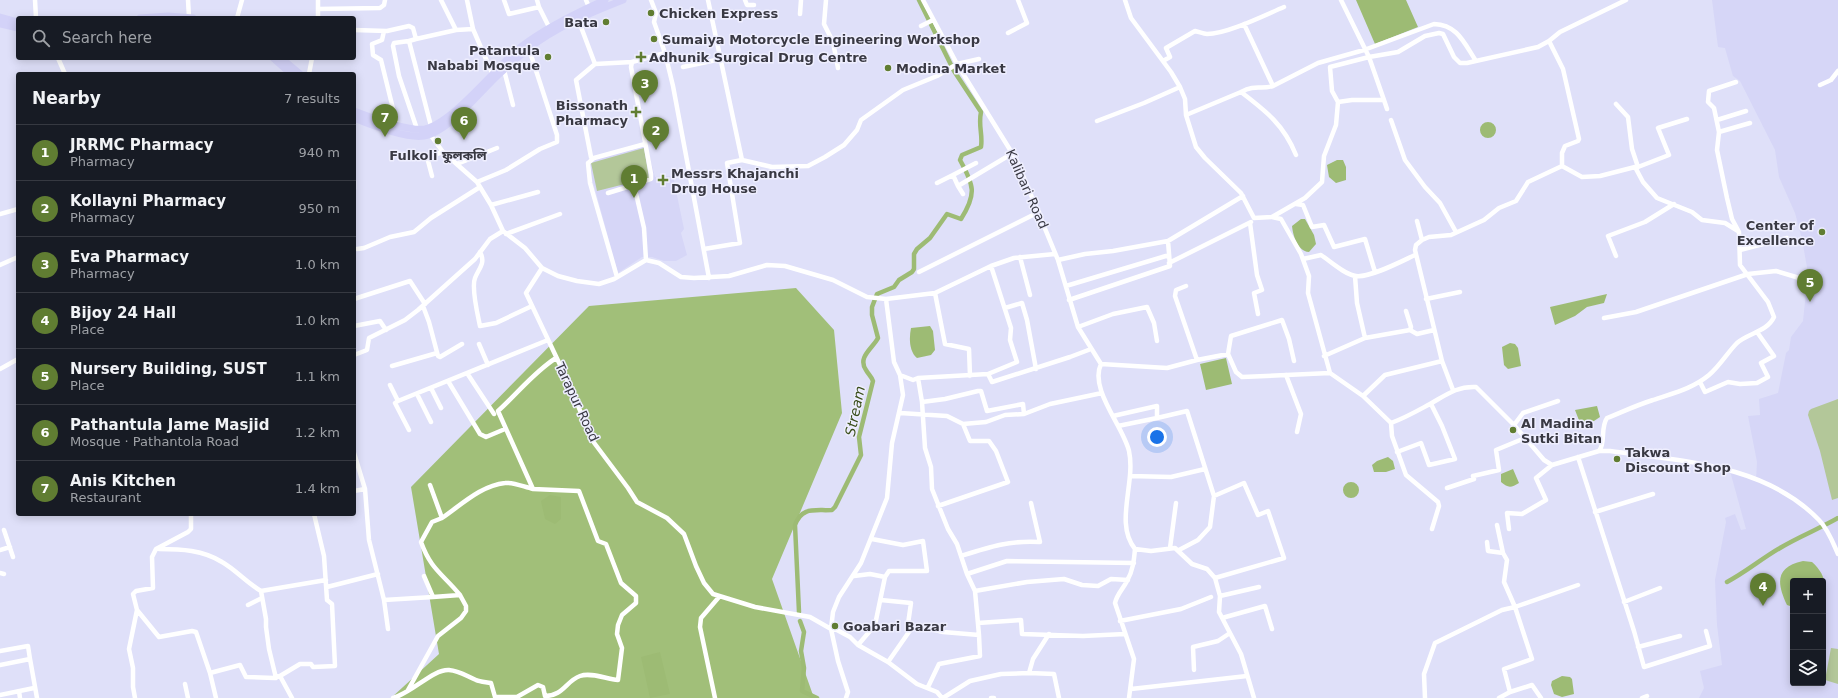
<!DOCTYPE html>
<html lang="en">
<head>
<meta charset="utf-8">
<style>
	:root { --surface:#171b24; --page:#242831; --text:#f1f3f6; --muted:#9ea1a6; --line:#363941; --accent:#607d32 }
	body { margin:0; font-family:"DejaVu Sans","Noto Sans Bengali",sans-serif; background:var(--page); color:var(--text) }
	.controls { position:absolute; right:12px; bottom:12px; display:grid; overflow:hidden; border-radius:4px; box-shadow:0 2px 10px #0003 }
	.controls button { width:36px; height:36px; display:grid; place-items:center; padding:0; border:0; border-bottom:1px solid var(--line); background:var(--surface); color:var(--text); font:20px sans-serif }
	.you { position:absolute; left:1157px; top:437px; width:14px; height:14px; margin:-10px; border:3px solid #fff; border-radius:50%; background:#1a73e8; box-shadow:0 0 0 6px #1a73e833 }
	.badge { display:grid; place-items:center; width:26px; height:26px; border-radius:50%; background:var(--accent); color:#fff; font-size:13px; font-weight:700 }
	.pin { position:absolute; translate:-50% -33px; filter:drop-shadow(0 1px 2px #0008) }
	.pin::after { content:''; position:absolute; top:21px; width:14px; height:12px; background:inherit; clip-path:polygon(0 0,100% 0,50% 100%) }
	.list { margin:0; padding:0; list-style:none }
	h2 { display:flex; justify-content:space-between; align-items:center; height:52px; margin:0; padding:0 16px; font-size:17px }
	h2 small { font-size:13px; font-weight:400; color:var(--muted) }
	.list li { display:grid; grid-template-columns:26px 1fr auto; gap:12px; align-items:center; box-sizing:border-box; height:56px; padding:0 16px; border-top:1px solid var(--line) }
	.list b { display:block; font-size:15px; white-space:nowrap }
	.list p { margin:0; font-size:13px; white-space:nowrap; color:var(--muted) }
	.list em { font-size:13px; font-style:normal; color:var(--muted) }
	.icon { flex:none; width:22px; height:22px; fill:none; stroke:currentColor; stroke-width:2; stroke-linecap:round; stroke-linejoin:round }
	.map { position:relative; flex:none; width:1838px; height:698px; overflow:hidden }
	.search { position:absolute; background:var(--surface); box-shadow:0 2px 10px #0003; left:16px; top:16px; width:340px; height:44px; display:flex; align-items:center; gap:10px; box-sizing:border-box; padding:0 14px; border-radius:4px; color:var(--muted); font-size:15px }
	.panel { position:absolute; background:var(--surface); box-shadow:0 2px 10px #0003; left:16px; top:72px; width:340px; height:444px; border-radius:4px }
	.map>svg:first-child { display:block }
	.built { fill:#d6d6f7; fill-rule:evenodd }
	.green { fill:#b3c799 }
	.forest { fill:#a1bf79 }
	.water { fill:#9dbb74 }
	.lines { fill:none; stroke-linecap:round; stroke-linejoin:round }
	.canal { stroke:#9dbb74; stroke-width:4.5 }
	.street { stroke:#fff; stroke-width:4.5 }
	.primary { stroke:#d3d2f8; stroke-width:7 }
	.poi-dot { fill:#607d32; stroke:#eeeefe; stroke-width:1.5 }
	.labels { text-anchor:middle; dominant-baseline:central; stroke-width:3; stroke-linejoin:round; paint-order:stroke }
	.poi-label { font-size:13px; font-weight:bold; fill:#393943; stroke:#eeeefe; text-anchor:start }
	.street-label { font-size:13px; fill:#393943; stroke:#eeeefe }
	.water-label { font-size:14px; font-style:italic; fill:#394d1a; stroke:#eeeefe }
</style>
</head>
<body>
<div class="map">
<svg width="1838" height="698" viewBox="0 0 1838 698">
	<rect width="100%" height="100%" fill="#dfe0f9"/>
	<path class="built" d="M1712,0H1838V698H1699L1704,688L1700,671L1722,665L1717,625L1715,580L1726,522L1725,518L1735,514L1741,530L1746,529L1730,471L1756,480L1757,462L1748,416L1760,415L1759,399L1778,393L1786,353L1789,350L1791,337L1803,321L1808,273L1802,239L1795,213L1779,177L1775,150L1740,81L1733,76L1725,48L1718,47ZM1793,581H1823V683H1793Z
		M647,146L655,177L673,176L684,229L681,233L687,255L676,261H664L652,257H642L618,273L587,160Z"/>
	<path class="green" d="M644,148L649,178L597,191L591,163Z
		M1838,399V498L1832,500L1820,451L1808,415L1809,411L1811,409Z
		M1831,648L1838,649V684L1825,680Z"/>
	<path class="forest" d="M796,288L834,330L842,413L772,579L814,698H391L439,654L411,487L589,306Z"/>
	<path class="water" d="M1356,0H1406L1418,27L1375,44Z
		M1480 130a8 8 0 1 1 16 0a8 8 0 1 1-16 0Z
		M1337,160H1343L1346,167V180L1336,183L1329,177L1327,165Z
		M1301,219H1305L1314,235L1316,244L1309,252C1297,251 1293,235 1292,226Z
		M1607,294L1604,303L1587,307L1575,316L1555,325L1550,307Z
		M930,326L933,331L935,350L931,355L917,358C909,351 909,338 911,328Z
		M1510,343L1515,344L1518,348L1521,366L1508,369L1504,365L1502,347Z
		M1226,358L1232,384L1206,390L1200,364Z
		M1597,406L1600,417L1594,421L1580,423L1575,410Z
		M1388,457L1393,461L1395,469L1386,472H1374L1372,465L1377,461Z
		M1513,469L1519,483C1511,488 1508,488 1501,482V474Z
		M1343 490a8 8 0 1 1 16 0a8 8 0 1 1-16 0Z
		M550,495L561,497V519L555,524L545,519L541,501Z
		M1803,561L1812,562C1822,571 1828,582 1823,596V581H1793V607L1787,605C1776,582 1776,567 1803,561Z
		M660,652L670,694L650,698L641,657Z
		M1562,676L1570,677L1572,679L1574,694L1562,697L1554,694L1551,685L1552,681Z"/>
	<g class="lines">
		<path class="canal" d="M1727,582C1746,572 1761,559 1780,548C1798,537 1819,529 1838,518
			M799,612L795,525C802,506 815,511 832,510L835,507L861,455L859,437L873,381C871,376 868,374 866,370C857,357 873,348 878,338L872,315V307L877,294L894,287L899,280L912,272L914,269V254L917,249L930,238L947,214L961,219C977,194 974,185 960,160L962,155L981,147C983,134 978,126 981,112L954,71L919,0
			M800,621L804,632L801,651L804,668L802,691L817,698"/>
		<path class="street" d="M35,0L36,18
			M188,0L189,17
			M441,0L456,30
			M467,0L473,29L492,73
			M504,0L509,14L539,7L550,29
			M537,0L539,7
			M586,0L589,7
			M651,0L656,13L654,22L665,53L673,86L709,278
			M708,0L742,160
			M745,0L747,5H754
			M826,0L824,24L833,42L838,68
			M923,0L957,64L1017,161L1058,260L1078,327L1101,364
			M1125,0L1131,18L1171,72L1180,87L1185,99L1186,115L1196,147L1205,158L1241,193L1254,218L1272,217L1281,219L1301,254L1309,276L1308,293L1330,373L1363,396L1391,423C1405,418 1417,411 1430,404C1446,395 1457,386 1476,387L1514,425L1544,460L1552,465L1599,451H1610C1682,461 1765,464 1819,520C1828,529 1833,543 1838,554
			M1341,0L1369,57L1384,100
			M318,9L380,8L384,5L385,0
			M800,14L801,0
			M237,18L242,0
			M318,18V0
			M578,19L595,64L632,62
			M1244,24L1273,86
			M921,26L933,20
			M354,30L387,31L409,26L413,28L416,39L409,41L431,126
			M384,31L382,40L372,44L373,55L381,60L397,125
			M1008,33L1027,23L1018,0
			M930,38L941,34
			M416,39L456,30L473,29
			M409,41L394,43L393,46L399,76L417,129
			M1549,41L1560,32L1626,0
			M933,42L943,38
			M58,58L65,74
			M1163,61L1170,57L1166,48L1195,31C1199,32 1204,34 1207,34C1227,34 1265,15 1284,7
			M683,67L721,59
			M504,70L513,105
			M309,74L312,58
			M1820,85L1831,80L1838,71
			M1241,92C1256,84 1260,90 1273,86L1318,63L1364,50L1434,24C1458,25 1464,43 1476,61
			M1338,102L1352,100H1384L1387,109
			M1616,104L1628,117L1632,149L1638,167H1635
			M1186,115L1241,92C1266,111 1284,125 1296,155
			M1391,120L1405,160L1425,187L1440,203L1456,232
			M1717,120L1746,111
			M1097,121L1144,103L1180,87
			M1719,132L1750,123
			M429,133L443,152L477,182L491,205L503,231L525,248L542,268L558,276L577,281L599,284L614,279L646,260L659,263L681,277L694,278L729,276L767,265L785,266L833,280L867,297L886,299L935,293L991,266L1014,258L1055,254
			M591,157L576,80L595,64
			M742,160L772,167L808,166L825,157L844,145L857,130L861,120L903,90L937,76L957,64L979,59
			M457,164L497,148
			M1562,166L1582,177L1600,176L1635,167L1643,182L1657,198L1692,212L1702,220L1725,223L1738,231
			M1638,167L1669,155L1658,128L1687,119
			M432,176L427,157L443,152
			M354,181V189
			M477,182L506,170L540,149L557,142V135L529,49
			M937,183L953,175
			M958,186L953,175L976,163
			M608,193L634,185
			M963,194L958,186L1013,153
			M1296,204L1303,205L1312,227L1324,225L1334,247L1365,239L1375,272
			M491,205L538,192
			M0,214L18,209
			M1272,217L1305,198L1322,182L1324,156L1336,125L1338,102L1332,91L1330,67L1369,57L1398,52L1425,36L1439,33L1443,34L1454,57L1460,63H1467L1538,47L1549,41L1563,69L1579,139L1578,141L1565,146L1562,153V166L1528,182L1516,201L1499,208L1484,220L1451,235L1429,237L1422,240L1416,245L1415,250L1442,361L1453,390
			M1417,221L1422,240
			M1250,223L1257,275L1262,290L1254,293L1258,314
			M506,234L560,214
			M357,249L364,248L390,237L414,232L431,218L480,187
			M704,249L740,243L727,163L742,160
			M1740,250L1787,238
			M480,252C486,263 479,268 475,278C471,288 478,316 480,326L496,323L532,306
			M1616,256L1608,236L1645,222L1674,204
			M1020,257L1030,295
			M1303,259L1321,255C1330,261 1345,275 1356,276C1370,278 1402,261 1415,255
			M646,260L644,228L634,185L651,179V174L631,67L632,62L665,53
			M1058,260L1085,254L1113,251L1168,241L1243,196
			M1169,263L1251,222
			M0,265L18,257
			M542,268L526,293L570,386L592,440L628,488L637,502L667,518L684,534L696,566L704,583L713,594L755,607L810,617L831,629L838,661L848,692L846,698
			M919,272L1039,212
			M1355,276L1357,303L1365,338L1410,330L1411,327L1406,311
			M617,277L590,183L588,163L594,158L645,144
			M1066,286L1169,255
			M1186,286L1176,290L1175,296L1197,360
			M935,293L945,344L969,349L970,376
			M354,299L410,281L425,304
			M886,299L894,362L900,375L903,395L892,443L887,498L861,563L839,597L833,612L831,629L837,630L850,637L858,645L888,662L917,684L937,692L942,698
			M1426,299L1460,292
			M1069,300L1170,266L1168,241
			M423,306L429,322L438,356L440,357L462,344
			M1005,308L1022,303L1027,320L1036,369
			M1604,318L1636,312L1748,274L1776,271L1806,280
			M354,326L380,321L386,330
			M1078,327L1113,314L1147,307L1154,323L1157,341
			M1410,330L1417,334L1434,330
			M479,344L488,365
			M1228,354L1231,336L1282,320L1289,339L1294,361
			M354,355L367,350L369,338L405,320L418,310L475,259L490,239L503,231
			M1324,356L1365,338
			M1101,364C1089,389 1123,426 1129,451C1136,483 1114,523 1135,549L1151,551L1175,548L1192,564L1207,569L1215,578L1220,596L1219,612L1241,654L1254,698
			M1101,364L1167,368L1197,360L1228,354L1236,372L1242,377L1330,373
			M392,366L437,353
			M0,369L18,359
			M467,373L494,414
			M988,374L992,382L1070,357L1091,349
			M900,375L913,380L918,378L988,374L1017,362L1010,340L1011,328L991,266
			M1286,375L1301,414L1297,432
			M448,381L480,434L486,437L505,429
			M1700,382L1705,392L1728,382L1740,384L1757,383L1768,377L1761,363L1774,356L1757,332
			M390,385L398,401L548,340
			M431,388L441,408
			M417,394L431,422
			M1363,396L1385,375L1442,361
			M398,401L395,403L409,430
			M922,402L945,399L978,391H981L987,411L1023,404L1024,414
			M900,413L947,416L963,424L986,422L1005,415L1024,414L1050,404L1102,393
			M1113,416L1157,406V418L1187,411L1214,496L1210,527L1198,540L1179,550
			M1391,423L1392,436L1406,475L1438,502L1439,506L1432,529
			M1514,425L1523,413L1558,401
			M1118,426L1157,418
			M1599,451C1606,443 1600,428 1607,418C1622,412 1637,405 1653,400C1673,393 1692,389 1709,375C1720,366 1727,353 1737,343C1748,333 1767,332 1774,317L1768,302L1740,265L1739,232L1732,219L1727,198L1717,150L1719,132L1714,108L1708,102L1709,91L1736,82
			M1397,452L1421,443L1429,465L1455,459L1442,426L1431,404
			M354,453L365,489L369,540L384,600L388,629
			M1578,457L1634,631L1644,667L1710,646L1706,631
			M1130,476L1171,477L1205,469
			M430,485L442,518L432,522L421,542C431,570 443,574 460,595L433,597
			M1447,488L1474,479L1473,476L1499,470L1496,450L1525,438
			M354,491L365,489
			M1214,496L1244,483L1258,515L1268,511L1284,558L1215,578
			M938,506L1008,482L996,451L989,441H970L963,424
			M1595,512L1653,494
			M442,518C461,505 482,485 505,483C514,482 524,487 533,489
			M1497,525L1503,553
			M1509,529L1507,513L1522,514L1546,500L1536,478L1552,465
			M4,530L13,557
			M1170,548L1176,503
			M159,549C181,549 203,550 222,562C236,570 247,583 261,591L266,619V627L269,649L276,678
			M0,550L10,547
			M961,556C989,547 1010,540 1040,542L1031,503
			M0,573L4,574
			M967,574L1007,561L1134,563
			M854,576L870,574L885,577L889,571H927L923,541L903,545L872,539
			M327,587L378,574
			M261,591L326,580
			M975,591L1027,582L1064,579L1082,585L1098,586L1111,579L1128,580
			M1220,596L1259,587
			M384,600L433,597L424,576
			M881,600L911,603L908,624L911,629
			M1624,602L1660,588
			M248,605L262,598
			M137,610L159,637L192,631L196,632L210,673L216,698
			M1222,618L1265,606L1272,629
			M1120,621L1181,609L1211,597
			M978,623L1021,620L1022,634L1083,636L1125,634
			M858,645L875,625L885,577
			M1638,647L1680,636
			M0,651L28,646L30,659
			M888,662L911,629L922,627L943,632L979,635L975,591L967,574L957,544L948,529L932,489L931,467L925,448L922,402L918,378
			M0,665L30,659L37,698
			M1194,670L1193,647L1218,641L1230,633
			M210,673L240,665L246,677L274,678L280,676L292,698
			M1029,673L1054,674L1059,698
			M280,676L300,664H311L313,667L335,666L332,604L327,600L324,556L314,514
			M185,684L188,698
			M928,687L939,664L980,656L979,635
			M1131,689L1247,676
			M408,690L438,636L461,618L466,611V606L460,595
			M19,691L20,698
			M1510,692L1532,685L1541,698
			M0,695L34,688
			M135,698L133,687V668L129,649L137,610L133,594L136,591L153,588L152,557L156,549L188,532L191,529V514
			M393,698C412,693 433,669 449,670C460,671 466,676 476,680C480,682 486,682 491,683L495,697H517L538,685L543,687L545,696C563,696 566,681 580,676C591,672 606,679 618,680L622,648L617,634L618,625L622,615L636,603V596L621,583L606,544L598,541L579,491L533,489L498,411C518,393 534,372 556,358
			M715,698L700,627L701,618L719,597
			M943,698L970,681L1001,674L1029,673L1033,659L1049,634
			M991,698H994
			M1129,698L1134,659L1115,603C1117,594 1123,589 1127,581C1133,571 1134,560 1135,549
			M1425,698L1424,674L1435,643L1502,610L1515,607L1504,582L1507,560L1503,553L1488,551L1487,542
			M1499,698L1510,692L1504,669L1532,659L1515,607L1578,585
			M1642,698L1647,696"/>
		<path class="primary" d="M0,17L18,22
			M140,18L168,16L193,18
			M0,24L18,28
			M273,58L291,74
			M281,58L300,74
			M354,111C370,117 408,132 425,129C454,122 496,67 522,46C547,27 576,13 605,0
			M354,118C371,125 406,139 424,136C447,132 476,97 492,81C503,70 516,59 528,49C556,27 590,13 623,0"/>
	</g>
	<g class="poi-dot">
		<circle cx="651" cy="13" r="4"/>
		<circle cx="606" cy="22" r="4"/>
		<circle cx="654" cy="39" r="4"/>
		<circle cx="548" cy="57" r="4"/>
		<path d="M639 51h4v4h4v4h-4v4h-4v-4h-4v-4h4z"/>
		<circle cx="888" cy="68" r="4"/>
		<path d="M634 106h4v4h4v4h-4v4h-4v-4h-4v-4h4z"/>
		<circle cx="438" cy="141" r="4"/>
		<path d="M661 174h4v4h4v4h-4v4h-4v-4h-4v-4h4z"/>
		<circle cx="1822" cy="232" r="4"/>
		<circle cx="1513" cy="430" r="4"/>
		<circle cx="1617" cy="459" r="4"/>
		<circle cx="835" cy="626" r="4"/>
	</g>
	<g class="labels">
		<g class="poi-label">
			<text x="659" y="13">Chicken Express</text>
			<text x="598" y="22" text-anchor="end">Bata</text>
			<text x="662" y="39">Sumaiya Motorcycle Engineering Workshop</text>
			<text x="540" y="50" text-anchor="end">Patantula<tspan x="540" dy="15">Nababi Mosque</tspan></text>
			<text x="649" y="57">Adhunik Surgical Drug Centre</text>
			<text x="896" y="68">Modina Market</text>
			<text x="628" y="105" text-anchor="end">Bissonath<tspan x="628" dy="15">Pharmacy</tspan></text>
			<text x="438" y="155" text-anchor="middle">Fulkoli ফুলকলি</text>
			<text x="671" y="173">Messrs Khajanchi<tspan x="671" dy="15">Drug House</tspan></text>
			<text x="1814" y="225" text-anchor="end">Center of<tspan x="1814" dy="15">Excellence</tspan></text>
			<text x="1521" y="423">Al Madina<tspan x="1521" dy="15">Sutki Bitan</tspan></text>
			<text x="1625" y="452">Takwa<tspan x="1625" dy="15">Discount Shop</tspan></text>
			<text x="843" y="626">Goabari Bazar</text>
		</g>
		<g class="street-label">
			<text transform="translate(1027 189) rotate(66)">Kalibari Road</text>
			<text transform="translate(577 402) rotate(65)">Tarapur Road</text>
		</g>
		<g class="water-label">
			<text transform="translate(855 411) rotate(-78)">Stream</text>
		</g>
	</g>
</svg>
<div class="controls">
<button>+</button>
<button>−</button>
<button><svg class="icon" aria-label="layers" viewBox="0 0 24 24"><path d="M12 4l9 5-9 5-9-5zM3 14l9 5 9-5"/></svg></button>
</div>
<div class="you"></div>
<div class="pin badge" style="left:634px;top:198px">1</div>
<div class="pin badge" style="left:656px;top:150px">2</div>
<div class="pin badge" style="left:645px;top:103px">3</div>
<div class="pin badge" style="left:1763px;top:606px">4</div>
<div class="pin badge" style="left:1810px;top:302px">5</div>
<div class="pin badge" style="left:464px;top:140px">6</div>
<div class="pin badge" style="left:385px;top:137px">7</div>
<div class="search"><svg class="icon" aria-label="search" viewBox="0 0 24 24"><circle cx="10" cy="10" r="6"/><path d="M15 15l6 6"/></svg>Search here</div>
<section class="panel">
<h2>Nearby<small>7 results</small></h2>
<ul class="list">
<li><span class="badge">1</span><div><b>JRRMC Pharmacy</b><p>Pharmacy</p></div><em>940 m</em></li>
<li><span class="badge">2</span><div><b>Kollayni Pharmacy</b><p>Pharmacy</p></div><em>950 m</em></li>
<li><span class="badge">3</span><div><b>Eva Pharmacy</b><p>Pharmacy</p></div><em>1.0 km</em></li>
<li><span class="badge">4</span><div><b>Bijoy 24 Hall</b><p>Place</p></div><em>1.0 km</em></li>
<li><span class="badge">5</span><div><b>Nursery Building, SUST</b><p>Place</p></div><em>1.1 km</em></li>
<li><span class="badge">6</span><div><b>Pathantula Jame Masjid</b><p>Mosque · Pathantola Road</p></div><em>1.2 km</em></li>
<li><span class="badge">7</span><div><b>Anis Kitchen</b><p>Restaurant</p></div><em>1.4 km</em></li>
</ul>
</section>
</div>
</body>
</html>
